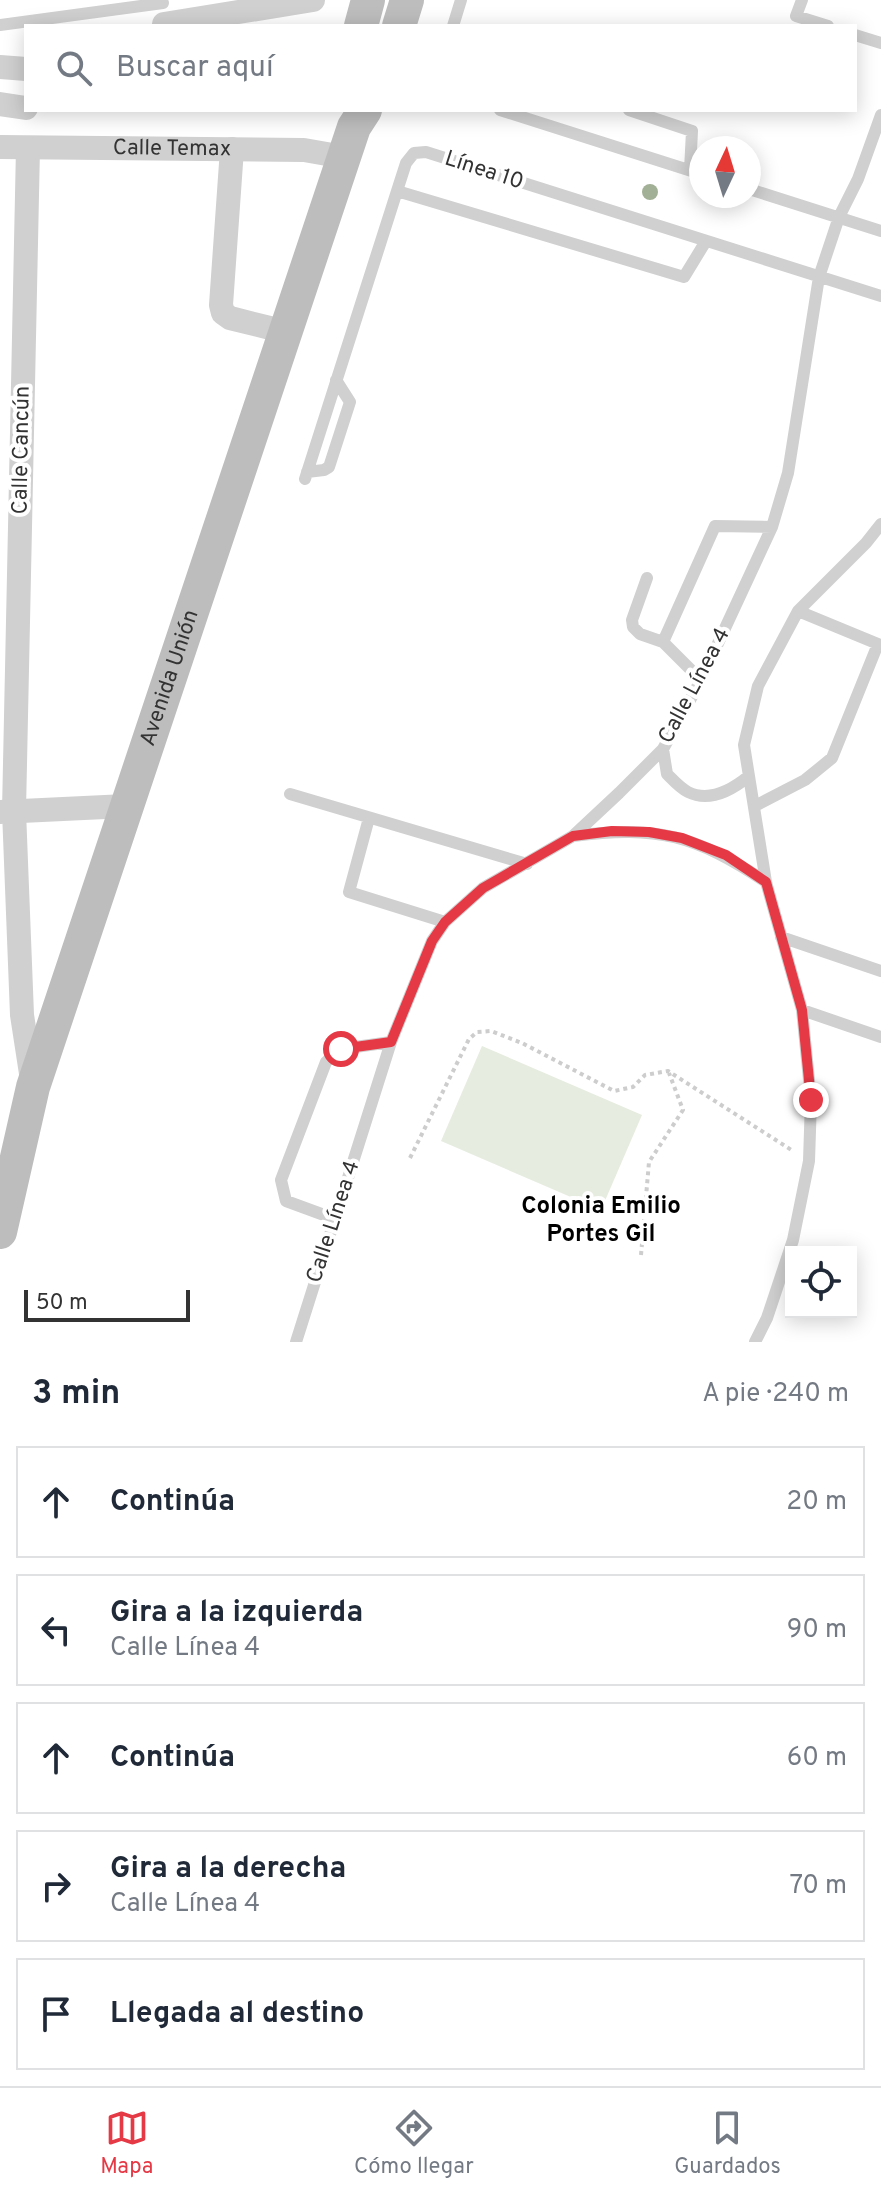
<!DOCTYPE html>
<html lang="es">
<head>
<meta charset="utf-8">
<style>
	:root { --surface:#fff; --page:#f6f6f7; --text:#1f2937; --muted:#747a83; --line:#e0e1e3; --accent:#e63946 }
	body { margin:0; font-family:Overpass,sans-serif; background:var(--page); color:var(--text) }
	.controls { position:absolute; right:24px; bottom:24px; display:grid; overflow:hidden; border-radius:0px; box-shadow:0 4px 20px #0003 }
	.controls button { width:72px; height:72px; display:grid; place-items:center; padding:0; border:0; border-bottom:2px solid var(--line); background:var(--surface); color:var(--text); font:40px sans-serif }
	.compass { position:absolute; left:689px; top:136px; width:72px; height:72px; border-radius:50%; background:var(--surface); box-shadow:0 4px 20px #0003; rotate:4deg }
	.scale { position:absolute; left:24px; bottom:20px; width:166px; box-sizing:border-box; padding-left:8px; border:4px solid #333; border-top:0; font-size:22px; line-height:28px; white-space:nowrap; color:#333; -webkit-text-stroke:6px #fff; paint-order:stroke }
	.stop { position:absolute; width:24px; height:24px; margin:-18px; border:6px solid #e63946; border-radius:50%; background:#fff }
	.stop.end { background:#e63946; border-color:#fff; box-shadow:0 2px 8px #0008 }
	.list { margin:0; padding:0; list-style:none }
	h2 { display:flex; justify-content:space-between; align-items:center; height:104px; margin:0; padding:0 32px; font-size:34px }
	h2 small { font-size:26px; font-weight:400; color:var(--muted) }
	.list li { display:grid; grid-template-columns:52px 1fr auto; gap:24px; align-items:center; box-sizing:border-box; height:112px; margin:0 16px 16px; padding:0 16px; border:2px solid var(--line); border-radius:0px }
	.list b { display:block; font-size:30px; white-space:nowrap }
	.list p { margin:0; font-size:26px; white-space:nowrap; color:var(--muted) }
	.list em { font-size:26px; font-style:normal; color:var(--muted) }
	.icon { flex:none; width:44px; height:44px; fill:none; stroke:currentColor; stroke-width:2; stroke-linecap:round; stroke-linejoin:round }
	.map { position:relative; flex:none; width:881px; height:1342px; overflow:hidden }
	.search { position:absolute; background:var(--surface); box-shadow:0 4px 20px #0003; left:24px; right:24px; top:24px; height:88px; display:flex; align-items:center; gap:20px; box-sizing:border-box; padding:0 28px; border-radius:0px; color:var(--muted); font-size:30px }
	.sheet { height:744px; background:var(--surface) }
	nav { display:flex; justify-content:space-around; align-items:center; box-sizing:border-box; height:112px; border-top:2px solid var(--line); background:var(--surface); font-size:22px; color:var(--muted) }
	nav a { display:grid; justify-items:center; gap:4px }
	nav .on { color:var(--accent) }
	.map>svg:first-child { display:block }
	.green { fill:#e6ecdf }
	.lines { fill:none; stroke-linecap:round; stroke-linejoin:round }
	.path { stroke:#cdcdcd; stroke-width:4; stroke-dasharray:4 4; stroke-linecap:butt }
	.lane { stroke:#d0d0d0; stroke-width:12 }
	.street { stroke:#d0d0d0; stroke-width:24 }
	.secondary { stroke:#bdbdbd; stroke-width:34 }
	.tree { fill:#a2b095 }
	.route { stroke:#e63946; stroke-width:10 }
	.labels { text-anchor:middle; dominant-baseline:central; stroke-width:8; stroke-linejoin:round; paint-order:stroke }
	.street-label { font-size:22px; fill:#333; stroke:#fff }
	.neighbourhood-label { font-size:24px; font-weight:bold; fill:#000; stroke:#fff }
</style>
</head>
<body>
<div class="map">
<svg width="881" height="1342" viewBox="0 0 881 1342">
	<rect width="100%" height="100%" fill="#fff"/>
	<path class="green" d="M482,1046L642,1115L601,1210L441,1141Z"/>
	<g class="lines">
		<path class="path" d="M410,1158L469,1039L477,1032L491,1031L522,1043L614,1091L633,1087L645,1075L668,1071L793,1151
			M641,1255L649,1162L683,1110L669,1073"/>
		<path class="lane" d="M802,0L796,16L828,26
			M0,25L163,3
			M453,26L461,0
			M855,35L881,43
			M500,110L701,174
			M629,110L692,131L690,170
			M749,189L881,231
			M397,191L684,277L706,241
			M307,472L324,470L329,467L350,402L336,380
			M305,479L397,191L406,163L414,153L426,152L881,296
			M647,578L632,620L633,627L640,634L663,642L701,680
			M663,642L715,526L772,527
			M663,749L667,774C673,780 680,788 688,792C710,803 732,790 749,776
			M290,794L527,864
			M755,806L805,780L832,758L878,644L798,611
			M369,818L349,892L445,922
			M573,836C658,825 695,835 766,882
			M781,937L881,971
			M802,1010L881,1037
			M335,1219L286,1201L281,1180L326,1062L341,1049L391,1042
			M296,1342L391,1042L432,941L445,922L483,888L573,836L619,793L663,749L701,680L772,527L788,473L819,277L839,217L858,179L881,115
			M755,1342L767,1318L793,1240L809,1161L811,1100L802,1010L766,882L744,745L758,686L798,611L866,543L881,524"/>
		<g class="street">
			<path d="M164,24L313,0"/>
			<path d="M0,67L26,69"/>
			<path d="M0,104L26,108"/>
			<path id="s1" d="M0,147L304,150L344,157"/>
			<path d="M28,148L14,811L22,1015L32,1080"/>
			<path d="M232,149L221,305L223,313L230,318L286,332"/>
			<path d="M0,812L126,806"/>
		</g>
		<g class="secondary">
			<path d="M361,26L368,0"/>
			<path d="M399,26L407,0"/>
			<path id="s2" d="M0,1232L33,1087L354,127L365,110"/>
		</g>
	</g>
	<circle class="tree" cx="650" cy="192" r="8"/>
	<g class="lines">
		<path class="route" d="M341,1049L391,1042L432,941L445,922L483,888L573,836L612,831L649,832L682,838L726,855L766,882L802,1010L811,1100"/>
	</g>
	<g class="labels">
		<g class="street-label">
			<text stroke="none"><textPath href="#s1" startOffset="172">Calle Temax</textPath></text>
			<text transform="translate(484 171) rotate(18)">Línea 10</text>
			<text transform="translate(22 450) rotate(-89)">Calle Cancún</text>
			<text stroke="none"><textPath href="#s2" startOffset="580">Avenida Unión</textPath></text>
			<text transform="translate(695 686) rotate(-62)">Calle Línea 4</text>
			<text transform="translate(334 1222) rotate(-72)">Calle Línea 4</text>
		</g>
		<g class="neighbourhood-label">
			<text x="601" y="1207">Colonia Emilio<tspan x="601" dy="28">Portes Gil</tspan></text>
		</g>
	</g>
</svg>
<div class="controls">
<button><svg class="icon" aria-label="locate" viewBox="0 0 24 24"><circle cx="12" cy="12" r="6"/><path d="M12 2v4M12 18v4M2 12h4M18 12h4"/></svg></button>
</div>
<svg class="compass" viewBox="-18 -18 36 36"><path d="M0-13l5 13h-10z" fill="#e53935"/><path d="M0 13l5-13h-10z" fill="#747a83"/></svg>
<div class="scale">50 m</div>
<div class="stop" style="left:341px;top:1049px"></div>
<div class="stop end" style="left:811px;top:1100px"></div>
<div class="search"><svg class="icon" aria-label="search" viewBox="0 0 24 24"><circle cx="10" cy="10" r="6"/><path d="M15 15l6 6"/></svg>Buscar aquí</div>
</div>
<section class="sheet">
<h2>3 min<small>A pie · 240 m</small></h2>
<ul class="list">
<li><svg class="icon" aria-label="ahead" viewBox="0 0 24 24"><path d="M12 20V5M6 11l6-6 6 6"/></svg><div><b>Continúa</b></div><em>20 m</em></li>
<li><svg class="icon" aria-label="left" viewBox="0 0 24 24"><path d="M17 20v-9H6M10 6l-5 5 5 5"/></svg><div><b>Gira a la izquierda</b><p>Calle Línea 4</p></div><em>90 m</em></li>
<li><svg class="icon" aria-label="ahead" viewBox="0 0 24 24"><path d="M12 20V5M6 11l6-6 6 6"/></svg><div><b>Continúa</b></div><em>60 m</em></li>
<li><svg class="icon" aria-label="right" viewBox="0 0 24 24"><path d="M7 20v-9h11M14 6l5 5-5 5"/></svg><div><b>Gira a la derecha</b><p>Calle Línea 4</p></div><em>70 m</em></li>
<li><svg class="icon" aria-label="arrive" viewBox="0 0 24 24"><path d="M6 21V4h12l-3 4 3 4H6"/></svg><div><b>Llegada al destino</b></div></li>
</ul>
</section>
<nav>
<a class="on"><svg class="icon" aria-label="map" viewBox="0 0 24 24"><path d="M3 6l6-2 6 2 6-2v14l-6 2-6-2-6 2zM9 4v14M15 6v14"/></svg>Mapa</a>
<a><svg class="icon" aria-label="directions" viewBox="0 0 24 24"><path d="M12 3l9 9-9 9-9-9zM9 14v-3h6M13 9l2 2-2 2"/></svg>Cómo llegar</a>
<a><svg class="icon" aria-label="saved" viewBox="0 0 24 24"><path d="M7 4h10v16l-5-4-5 4z"/></svg>Guardados</a>
</nav>
</body>
</html>
